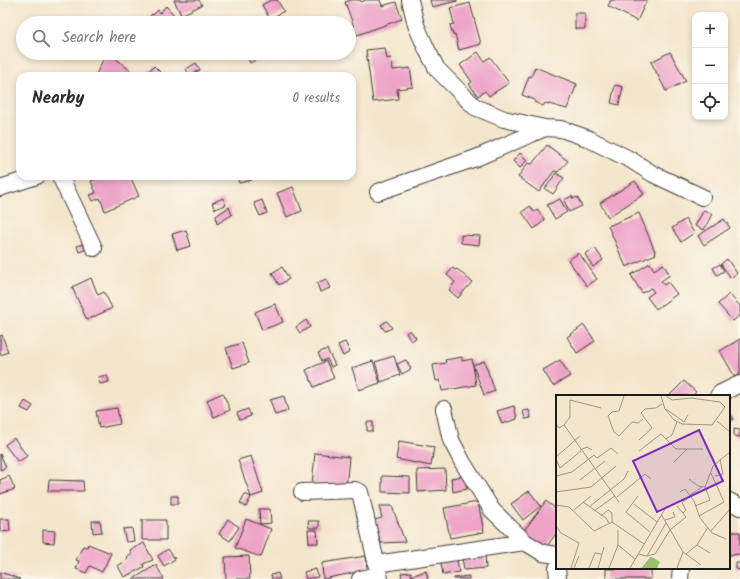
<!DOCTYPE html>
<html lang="en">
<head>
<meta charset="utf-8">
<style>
	:root { --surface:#fff; --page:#f7f7f7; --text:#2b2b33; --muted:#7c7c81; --line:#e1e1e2 }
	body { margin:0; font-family:Kalam,sans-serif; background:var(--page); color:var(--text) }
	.controls { position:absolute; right:12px; top:12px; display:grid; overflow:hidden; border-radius:8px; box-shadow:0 2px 6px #0003 }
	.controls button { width:36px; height:36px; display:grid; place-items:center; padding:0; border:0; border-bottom:1px solid var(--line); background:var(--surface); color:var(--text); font:20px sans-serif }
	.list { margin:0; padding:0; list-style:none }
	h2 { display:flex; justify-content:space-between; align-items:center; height:52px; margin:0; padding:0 16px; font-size:17px }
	h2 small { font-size:13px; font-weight:400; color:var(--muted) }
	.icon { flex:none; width:22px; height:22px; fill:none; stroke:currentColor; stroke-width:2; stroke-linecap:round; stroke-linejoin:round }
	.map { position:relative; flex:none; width:740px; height:579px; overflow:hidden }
	.search { position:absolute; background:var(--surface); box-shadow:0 2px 6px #0003; left:16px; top:16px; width:340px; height:44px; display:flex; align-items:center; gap:10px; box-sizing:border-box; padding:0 14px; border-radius:22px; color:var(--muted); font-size:15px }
	.panel { position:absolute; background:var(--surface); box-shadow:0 2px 6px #0003; left:16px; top:72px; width:340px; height:108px; border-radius:12px }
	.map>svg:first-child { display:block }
	.building { fill:#eea3c7 }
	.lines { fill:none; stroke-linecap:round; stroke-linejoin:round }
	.minor-casing { stroke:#3c3a36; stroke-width:18 }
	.minor { stroke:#fff; stroke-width:16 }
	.inset-road { fill:none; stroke:#9e9586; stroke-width:1 }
	.view { fill:#7b2cbf; fill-opacity:0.15; stroke:#7b2cbf; stroke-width:2 }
	.inset-edge { fill:none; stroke:#1c1c1c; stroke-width:2 }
</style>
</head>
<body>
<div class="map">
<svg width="740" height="579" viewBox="0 0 740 579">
	<rect width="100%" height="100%" fill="#fbf7ec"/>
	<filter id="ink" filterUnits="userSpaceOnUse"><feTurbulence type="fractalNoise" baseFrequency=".025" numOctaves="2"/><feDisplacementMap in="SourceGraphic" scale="8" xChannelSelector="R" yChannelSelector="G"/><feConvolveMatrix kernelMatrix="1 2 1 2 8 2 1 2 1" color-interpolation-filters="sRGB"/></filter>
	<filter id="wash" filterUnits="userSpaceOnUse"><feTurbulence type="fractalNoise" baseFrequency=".012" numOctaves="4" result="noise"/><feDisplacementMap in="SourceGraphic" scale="16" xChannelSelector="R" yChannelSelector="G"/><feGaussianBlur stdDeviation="0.9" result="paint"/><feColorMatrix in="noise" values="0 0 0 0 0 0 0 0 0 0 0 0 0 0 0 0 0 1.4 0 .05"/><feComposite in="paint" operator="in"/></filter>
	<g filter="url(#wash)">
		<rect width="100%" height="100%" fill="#f4e6cc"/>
		<g id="blocks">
			<path class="building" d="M174,0H199L202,5L181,15Z
				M271,0H277L284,11L270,19L262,5Z
				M351,0H360L361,2L366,0H380L382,6L396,2L402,19L357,35L345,2Z
				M430,0H457V1L432,7Z
				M611,0H647L637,21L608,6Z
				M470,3L481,44L459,50L455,34L453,35L450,25L454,24L450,8Z
				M166,6L175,16L173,18L178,23H144L152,14L153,15L158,10L160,13Z
				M575,13H585V29H575Z
				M200,17L204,23H188Z
				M385,48L387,59L391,58L393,70L410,68L413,87L397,89L398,99L373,102L366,50Z
				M478,52L484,61L490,57L509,83L489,96L485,91L478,96L469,84L472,82L460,65Z
				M670,52L686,81L666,91L651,62Z
				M245,53H269L250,63Z
				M113,56L132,72L131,76H95L104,58Z
				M196,63L200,70L189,75L186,69Z
				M154,66L164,76H149L146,74Z
				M535,67L577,84L567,109L545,103L543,106L534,102L535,100L522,95L529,76L531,77Z
				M615,85L623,87L619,105L611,103Z
				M547,145L568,161L558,172L554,171L539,192L518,177L528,163L532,164Z
				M520,153L527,160L520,168L513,161Z
				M556,173L564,178L553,194L545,189Z
				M102,176H130L139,196L105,211L100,198L93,201L90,195L96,193L91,181Z
				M237,176H251L252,180L239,183Z
				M635,181L644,194L608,217L600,203Z
				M293,187L302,211L287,217L277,193Z
				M572,196L573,199L577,197L582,206L569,212L564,200Z
				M223,198L226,205L215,209L212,203Z
				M560,199L567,212L555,219L547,205Z
				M262,200L267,213L260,216L254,203Z
				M530,206L534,212L537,210L545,220L534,229L522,212Z
				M229,207L232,215L217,224L216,216Z
				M704,210L712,214L704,230L695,226Z
				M639,213L656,254L626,267L608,226Z
				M686,219L694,233L681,242L672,228Z
				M724,219L730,228L704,245L698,236Z
				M186,230L191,246L177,250L172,234Z
				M461,235L480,236L479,245L461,243Z
				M83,244L85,250L79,252L77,246Z
				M595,248L603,260L593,267L585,254Z
				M579,253L597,279L587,286L568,260Z
				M727,259L737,273L731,278L721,264Z
				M650,263L654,270L663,264L670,275L661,281L664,285L668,282L677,294L656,309L647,297L654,292L651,288L642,293L631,275Z
				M720,264L724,271L717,275L713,268Z
				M282,267L289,279L279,285L272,273Z
				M453,268L455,270L457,269L472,282L458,298L449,290L455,282L447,275Z
				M91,278L98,295L104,292L112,308L87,320L72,287Z
				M326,279L330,288L320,292L317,283Z
				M729,294L740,306V315L733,321L718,304Z
				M275,304L283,322L262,330L255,312Z
				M306,320L310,327L300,333L296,327Z
				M387,321L392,328L385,331L381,325Z
				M584,325L595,341L577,353L567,337Z
				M410,330L416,338L411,341L406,333Z
				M2,335L8,352L0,355V336Z
				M740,339V374L735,377L720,351Z
				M345,342L350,352L343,356L338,345Z
				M242,343L249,363L233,368L226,348Z
				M327,349L335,365L331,367L327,359L322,361L318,353Z
				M394,356L400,375L381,382L375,362Z
				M462,357V361L472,359L476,385L442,391L440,380L436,381L433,365L446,363L445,360Z
				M406,360L411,369L402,374L397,364Z
				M560,360L570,376L553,386L543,370Z
				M326,361L334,378L314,387L306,370Z
				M373,361L380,383L359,390L352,368Z
				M484,361L495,391L484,395L473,365Z
				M107,375L109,382L100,384L98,377Z
				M684,381L696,392L692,396H669Z
				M223,393L230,410L214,417L207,400Z
				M284,396L288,411L275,415L270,400Z
				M25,401L33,406L29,412L21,408Z
				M514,406L517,419L502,424L497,411Z
				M117,408L120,424L99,428L96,411Z
				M248,409L251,416L240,420L237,413Z
				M529,410L531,418L525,419L523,411Z
				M729,412L734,419L729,421Z
				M367,422H373V431H367Z
				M734,429L740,430V437L734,436Z
				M14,438L27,456L18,462L5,445Z
				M399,441L434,447L431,466L396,459Z
				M315,453L349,457L346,488L312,485Z
				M0,454L6,467L0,470Z
				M251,456L263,493L251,497L238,460Z
				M445,469L446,490L418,492L417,470Z
				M9,476L15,489L0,494V480Z
				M382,476L410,477V493L382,492Z
				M464,476L467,489L453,492L451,478Z
				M49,480L83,481L84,491H48Z
				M529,491L541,506L523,520L511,504Z
				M245,494L251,497L246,507L240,503Z
				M171,496H178V504H171Z
				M546,501L557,510V532L545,549L523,532Z
				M478,502L484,532L450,538L444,508Z
				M379,506H392L405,542L381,543L374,520L382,518Z
				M259,509H270L271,523L260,524Z
				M0,519H9L10,531L0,532Z
				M228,519L239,527L230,541L219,534Z
				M246,519L271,529L261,557L235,548Z
				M142,520H166V540H142Z
				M92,521H100L102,532L93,533Z
				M308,521H319V528H309Z
				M132,528L134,541L126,542L123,529Z
				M43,530L55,531L54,543L43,542Z
				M308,530H317L318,543H309Z
				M729,532H740V554L729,555Z
				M144,543L153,560L143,564L144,567L124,577L118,566L128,559L127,556L132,554L130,550Z
				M88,544L111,553L102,572L90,566L86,573L76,569L79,561L76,560L83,546L87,547Z
				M168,549L175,559L164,566L158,556Z
				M485,555L486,568L464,570L462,557Z
				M249,556L250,579H226L225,557Z
				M366,556L367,570L323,579L322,563Z
				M457,560L459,572L443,575L441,563Z
				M736,563H740V570L736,569Z
				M156,565L164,579H133Z
				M651,568V579H606V569Z
				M316,569L318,577L306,579L304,572Z
				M426,571L428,579H402L401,573L411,572V576Z
				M0,572L20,579H0Z
				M278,573L280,579H272L271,575Z
				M469,576V579H454V578Z"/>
		</g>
	</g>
	<g filter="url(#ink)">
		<use href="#blocks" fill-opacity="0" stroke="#3c3a36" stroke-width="1"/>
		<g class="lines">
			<defs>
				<path id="minor" d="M410,0L416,25L427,50L437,69L475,107L504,119L545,128L561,129L587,138L631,160L653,174L702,197
					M60,176L94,248
					M0,188L37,176
					M378,192L476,158L545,128
					M718,396L721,393L740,384
					M444,409L451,440L463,463L492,510L525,542L543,553L557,555
					M302,492L355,490L360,492L380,579
					M729,501L740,507
					M376,564L525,542
					M557,568L558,579
					M360,579L379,575
					M680,579L681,568"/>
			</defs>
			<use href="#minor" class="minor-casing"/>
			<use href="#minor" class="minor"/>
		</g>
	</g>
	<g transform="translate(556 395)">
		<rect width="174" height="174" fill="#f4e6cc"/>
		<path d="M96,162L104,167L101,173H86Z" fill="#98c16d"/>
		<path class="inset-road" d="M68,1L63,16L56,17L52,21L58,37L63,41L76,27L82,28L87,24M105,1L109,14L118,25L126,29L156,30L169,12L164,7L135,3L116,5L110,1M110,14L128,27L132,20M161,26L174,37M0,29L3,33L8,30L63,107M8,30L14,22V5L45,13M110,44L116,40L121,27M83,45L96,33L85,18L89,14L100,13L106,9M24,55L31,52L36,55M83,56L105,39L120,54H147M0,62L24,41M0,64L4,73L25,56M118,67L131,54M39,74L49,66M0,81L16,77L38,60L41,63L55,53L62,59M159,81L167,79L164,64M133,84L142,91L149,92L157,71L174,57M24,85L39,73M0,97L35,92L60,71M124,97L129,94L138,106L144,123L156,138L170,144M134,100L146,92M82,101L70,117L94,137M61,102L89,79L95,84M27,107L50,123L53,128M78,109L101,127M0,110L13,112L38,136L56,127L88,149M139,111L154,105L149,92M33,112L68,84L72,76M18,115L35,101M38,116L59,101M127,118L130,115L126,108L134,101M105,119L127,157L145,170M45,121L52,115L56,118V127M143,121L168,107L155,78M109,125L119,122L117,117M0,131L5,138L23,148L15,173M155,136L174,114M62,150L79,164M141,150L154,158M82,159L91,161L110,128M130,159L141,150L152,132M91,161L99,159L114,135L130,122L121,111M18,173L23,161M33,173L39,158L45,159M42,173L48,152M53,173L62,150V135M74,173L109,114M86,173L95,162M121,173L127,157"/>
		<path class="view" d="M143,35L167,86L101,117L77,66Z"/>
		<rect width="174" height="174" class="inset-edge"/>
	</g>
</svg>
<div class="controls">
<button>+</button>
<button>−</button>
<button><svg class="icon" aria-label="locate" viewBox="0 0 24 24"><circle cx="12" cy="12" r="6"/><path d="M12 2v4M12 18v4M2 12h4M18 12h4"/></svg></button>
</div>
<div class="search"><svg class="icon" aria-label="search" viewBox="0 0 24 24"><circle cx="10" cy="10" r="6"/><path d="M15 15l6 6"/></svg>Search here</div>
<section class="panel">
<h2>Nearby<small>0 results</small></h2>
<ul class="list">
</ul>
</section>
</div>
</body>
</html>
